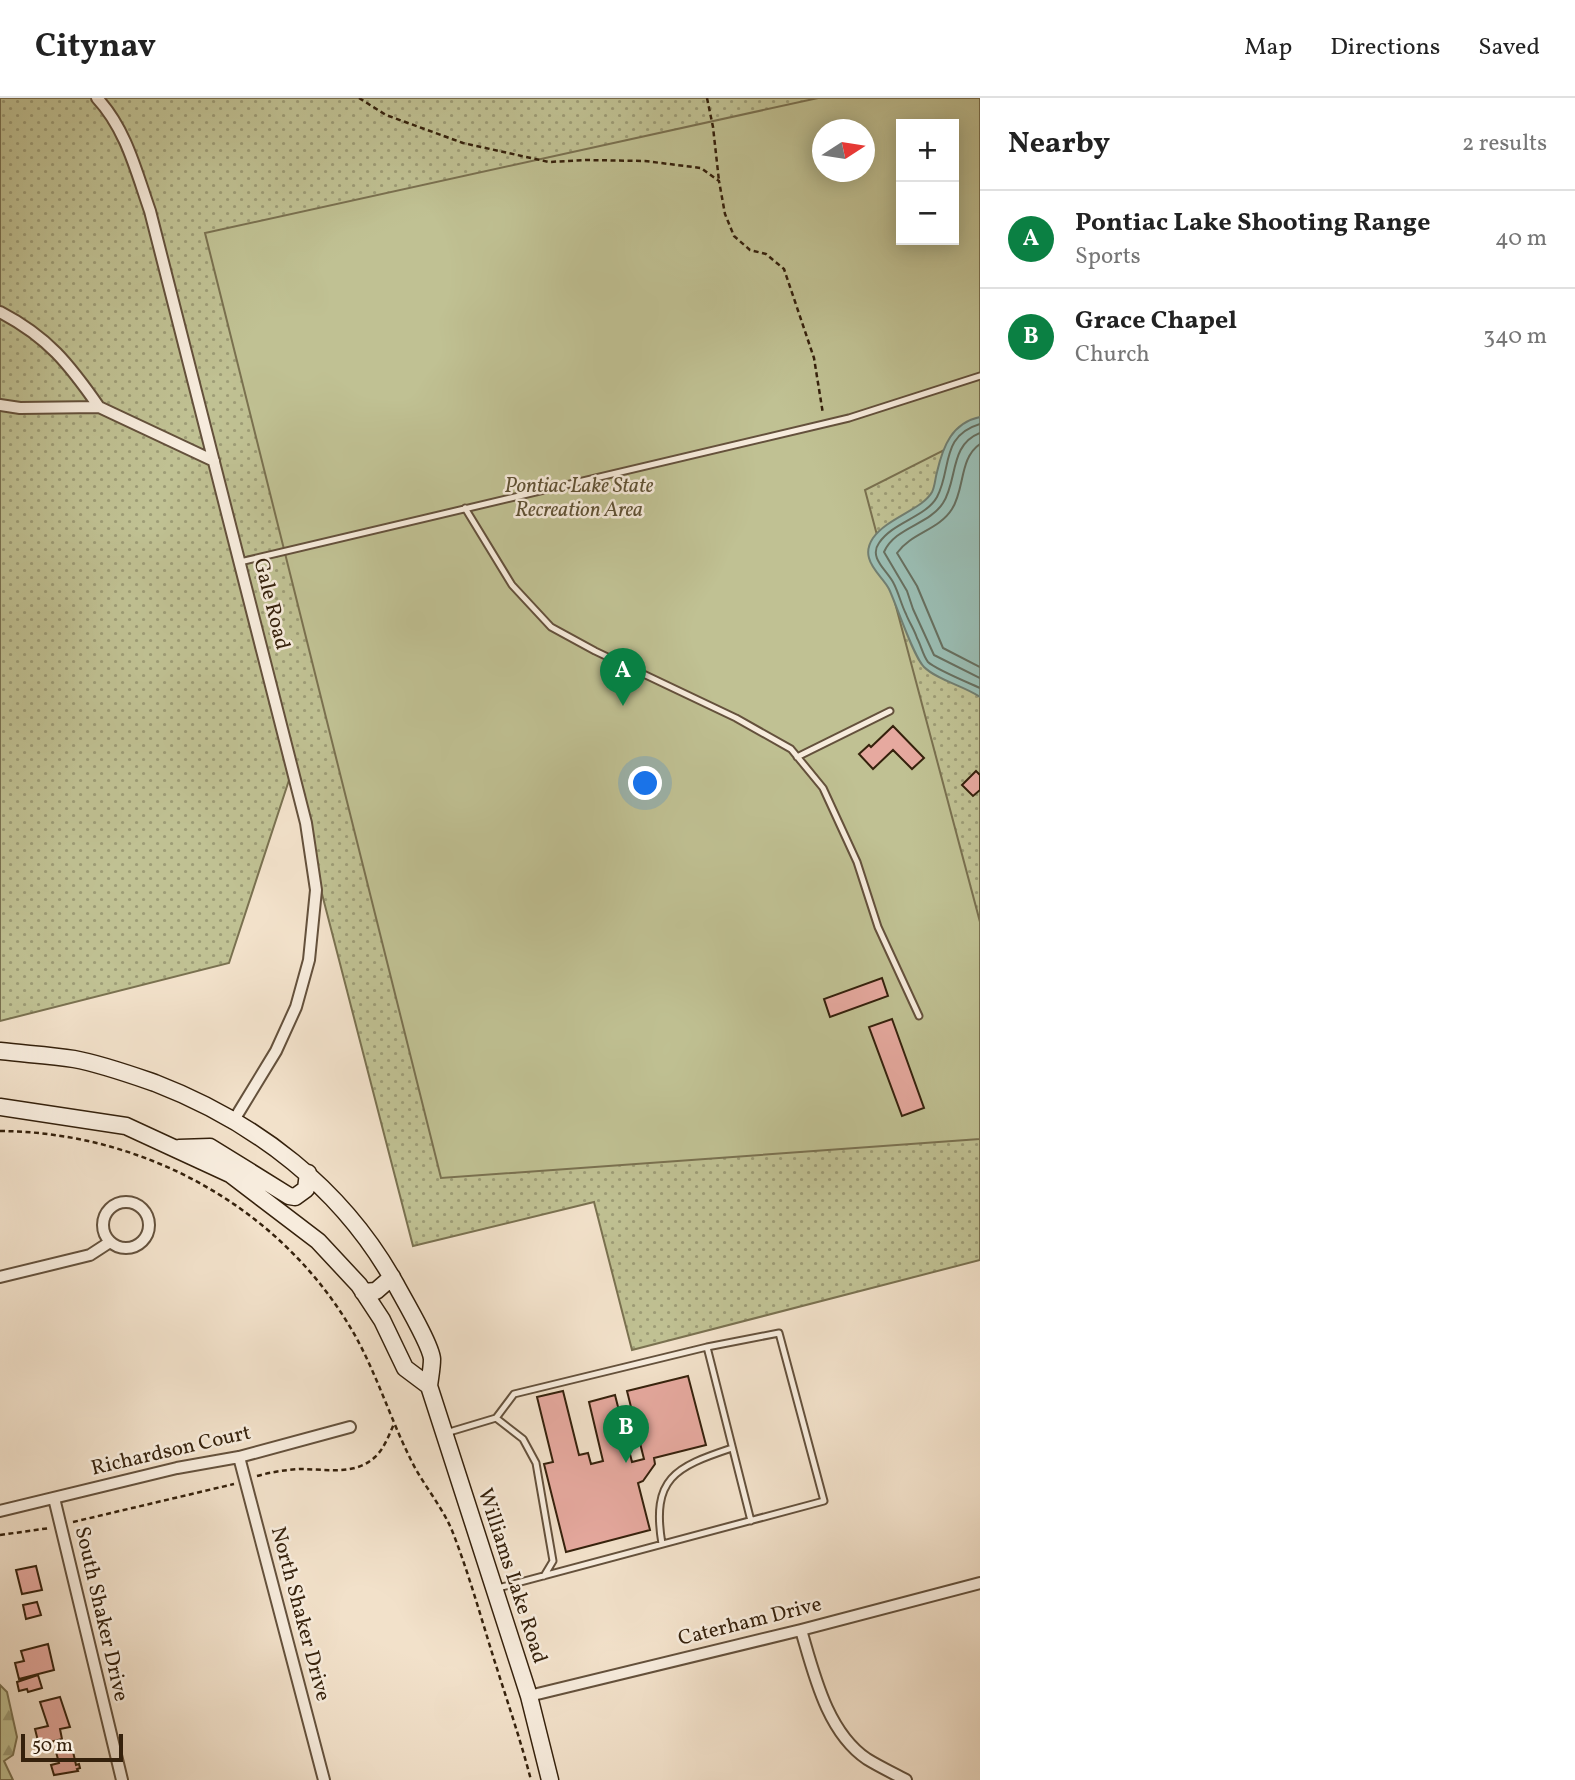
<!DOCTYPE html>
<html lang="en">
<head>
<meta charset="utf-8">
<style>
	:root { --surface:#fff; --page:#f2f2f2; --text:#222; --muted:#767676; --line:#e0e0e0; --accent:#0b8043 }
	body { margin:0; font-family:Vollkorn,serif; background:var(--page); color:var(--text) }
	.controls { position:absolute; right:21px; top:21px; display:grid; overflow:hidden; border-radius:0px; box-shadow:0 4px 18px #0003 }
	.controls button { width:63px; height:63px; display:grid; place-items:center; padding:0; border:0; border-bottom:2px solid var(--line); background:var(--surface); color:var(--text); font:35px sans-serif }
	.compass { position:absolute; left:812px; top:21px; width:63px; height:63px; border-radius:50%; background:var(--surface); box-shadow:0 4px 18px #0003; rotate:78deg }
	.scale { position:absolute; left:21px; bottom:18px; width:102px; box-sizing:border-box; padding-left:7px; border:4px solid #35210c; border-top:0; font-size:19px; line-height:24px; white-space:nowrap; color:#35210c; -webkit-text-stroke:5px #f7ecdd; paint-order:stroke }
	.you { position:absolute; left:646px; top:686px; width:24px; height:24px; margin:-18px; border:5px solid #fff; border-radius:50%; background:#1a73e8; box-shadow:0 0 0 10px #1a73e833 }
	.badge { display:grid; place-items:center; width:46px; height:46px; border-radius:50%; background:var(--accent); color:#fff; font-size:23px; font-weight:700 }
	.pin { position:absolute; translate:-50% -58px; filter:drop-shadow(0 2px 4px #0008) }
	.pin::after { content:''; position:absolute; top:37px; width:24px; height:21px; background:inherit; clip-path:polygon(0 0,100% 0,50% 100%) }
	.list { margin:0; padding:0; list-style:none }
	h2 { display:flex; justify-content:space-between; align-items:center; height:91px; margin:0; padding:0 28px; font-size:30px }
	h2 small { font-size:23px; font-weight:400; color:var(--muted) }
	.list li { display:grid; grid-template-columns:46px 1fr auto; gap:21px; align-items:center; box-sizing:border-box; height:98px; padding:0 28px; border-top:2px solid var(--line) }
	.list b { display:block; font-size:26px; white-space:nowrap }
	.list p { margin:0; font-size:23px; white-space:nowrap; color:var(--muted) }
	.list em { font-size:23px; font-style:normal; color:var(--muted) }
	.map { position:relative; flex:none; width:980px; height:1682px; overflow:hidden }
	header { display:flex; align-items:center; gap:42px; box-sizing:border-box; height:98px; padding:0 35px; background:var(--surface); border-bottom:2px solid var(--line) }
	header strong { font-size:33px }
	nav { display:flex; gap:38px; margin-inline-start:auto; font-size:24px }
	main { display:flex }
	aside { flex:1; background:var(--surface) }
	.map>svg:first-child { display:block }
	.green { fill:url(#green-dots); stroke:#7a7150; stroke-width:2; fill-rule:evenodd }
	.forest { fill:url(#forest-firs); stroke:#7a7150; stroke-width:2 }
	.pitch { fill:#c0c193; stroke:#7a7150; stroke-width:2; fill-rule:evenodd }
	.water { fill:#9bbeb4; stroke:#727f71; stroke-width:2 }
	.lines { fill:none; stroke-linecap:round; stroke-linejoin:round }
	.shore { stroke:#687060; stroke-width:2 }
	.building { fill:#e6a99f; stroke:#35210c; stroke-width:2 }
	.lane-casing { stroke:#64513c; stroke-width:9 }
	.street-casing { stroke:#64513c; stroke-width:14 }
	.secondary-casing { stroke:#35210c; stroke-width:19 }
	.path { stroke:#35210c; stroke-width:2.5; stroke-dasharray:5 3.5; stroke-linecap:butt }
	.lane { stroke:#f7ecdd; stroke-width:5 }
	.street { stroke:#f7ecdd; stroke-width:10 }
	.secondary { stroke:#f7ecdd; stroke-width:16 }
	.labels { text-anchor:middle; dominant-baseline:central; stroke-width:5; stroke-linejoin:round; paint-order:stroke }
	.park-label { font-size:21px; font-style:italic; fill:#5f5134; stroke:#f7ecdd }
	.street-label { font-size:21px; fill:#35210c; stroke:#f7ecdd }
</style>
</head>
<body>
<header>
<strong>Citynav</strong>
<nav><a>Map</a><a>Directions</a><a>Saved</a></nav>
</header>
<main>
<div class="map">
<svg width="980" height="1682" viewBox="0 0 980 1682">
	<defs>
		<pattern id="green-dots" width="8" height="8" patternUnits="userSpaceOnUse" patternTransform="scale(1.75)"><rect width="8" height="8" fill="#c0c193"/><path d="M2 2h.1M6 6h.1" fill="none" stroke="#9d9c76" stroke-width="1.8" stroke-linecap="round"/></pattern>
		<pattern id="forest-firs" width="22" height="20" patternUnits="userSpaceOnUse" patternTransform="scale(1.75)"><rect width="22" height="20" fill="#c0c193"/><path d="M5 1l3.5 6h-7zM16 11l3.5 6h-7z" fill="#9d9c76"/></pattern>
	</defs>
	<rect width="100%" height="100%" fill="#f2e1ca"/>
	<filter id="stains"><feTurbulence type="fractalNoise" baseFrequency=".00286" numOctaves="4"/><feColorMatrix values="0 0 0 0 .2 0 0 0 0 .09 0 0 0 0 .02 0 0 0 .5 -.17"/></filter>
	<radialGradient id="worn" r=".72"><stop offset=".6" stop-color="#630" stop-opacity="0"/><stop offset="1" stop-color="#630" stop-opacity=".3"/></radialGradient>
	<path class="green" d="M0,0H980V1162L632,1252L594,1104L413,1148L291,676L229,865L0,923ZM901,26H954V142H901ZM822,32H864V74H822Z"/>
	<path class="forest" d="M0,1587L7,1594L17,1639L13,1657L4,1663L13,1682H0Z"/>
	<path class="pitch" d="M818,0H980V334L865,392L980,824V1041L441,1080L205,135ZM901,26H954V142H901ZM822,32H864V74H822Z"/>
	<path class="water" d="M980,319V599C964,588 937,582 924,569C913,558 897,508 889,491C884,481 872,472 869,460C867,453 869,446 873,440C887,420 923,411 932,394C935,388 935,381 937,374C943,348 952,325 980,319Z"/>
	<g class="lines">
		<path class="shore" d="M980,326C940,338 952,371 937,399C926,419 893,424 879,445C868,460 888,473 894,486C899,496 901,506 906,516C909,524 914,531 917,540C921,547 923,558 928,564C935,571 969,585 980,590
			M980,335C949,347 958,382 943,405C929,427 895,429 884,454L907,493L913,511L934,557L980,580
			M980,346C959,360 965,391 952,411C939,432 911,435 897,455L917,488L943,550L980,569"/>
	</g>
	<path class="building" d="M893,628L924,660L912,671L893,652L873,671L859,656L869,647L871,649Z
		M976,673L980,677V692L973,698L962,687Z
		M882,880L888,898L830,919L824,901Z
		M892,921L924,1010L902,1018L869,929Z
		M688,1278L706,1347L654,1360L655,1366L643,1383L638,1385L650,1432L566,1454L544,1366L553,1364L537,1299L563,1293L579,1357L588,1355L591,1366L603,1363L589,1304L615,1297L632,1364L644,1361L627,1293Z
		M36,1468L42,1492L22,1496L16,1472Z
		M37,1504L41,1517L26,1521L23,1507Z
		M48,1546L54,1572L19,1581L15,1565L24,1563L21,1553Z
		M38,1577L42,1590L28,1594L27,1591L19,1593L17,1584Z
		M60,1599L70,1629L60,1631L62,1641L39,1647L35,1631L48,1628L40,1604Z
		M72,1649L76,1667L79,1666L80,1670L77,1671L78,1673L54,1677L51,1667L59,1665L56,1654Z"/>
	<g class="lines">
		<defs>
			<path id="lane" d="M465,410L512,487L551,529L595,553L736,620L791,651L823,690L857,764L878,829L919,918
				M240,464L849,320L980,278
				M797,659L890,613
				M496,1320L523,1341L536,1365L553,1463L544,1478
				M446,1335L496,1320L514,1296L707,1249
				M662,1446C651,1380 675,1369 732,1350
				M498,1490L824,1403L779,1235L707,1249L751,1423"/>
			<path id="street" d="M97,0C126,31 136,73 150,113L306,725L316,792L309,862L296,909L276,953L234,1022
				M0,214C48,239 69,266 99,309
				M0,307L20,310L99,309L214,363
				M103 1127a23 23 0 1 1 46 0a23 23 0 1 1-46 0Z
				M0,1179L90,1157L110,1144
				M239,1359L324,1682
				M54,1400L122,1682
				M0,1413L177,1370L239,1359L350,1329
				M801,1532C814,1576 827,1634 867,1661C880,1669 893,1675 906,1682
				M529,1598L801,1532L980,1485"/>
			<path id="secondary" d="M0,953C25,956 50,957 74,961C101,966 129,976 155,985C256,1024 342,1090 395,1185C403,1200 431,1247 432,1261C432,1270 430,1279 429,1288L529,1598L550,1682
				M0,1009L126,1028L230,1076L318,1143L359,1187L382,1222L405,1270L429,1288
				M179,1050L210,1049L289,1098L295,1099L306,1091L308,1075
				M363,1194L376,1193L392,1179"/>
		</defs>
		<use href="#lane" class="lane-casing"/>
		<use href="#street" class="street-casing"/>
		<use href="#secondary" class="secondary-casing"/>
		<path class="path" d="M359,0L386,17L463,45L549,64L586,62L645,63L701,70L719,83L725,116L734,138L750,152L766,156L784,171L814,260L823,316
			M707,0L713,29L719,83
			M0,1033C146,1034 286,1112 357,1241C378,1280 391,1322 411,1362C423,1387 443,1409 453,1435C467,1471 478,1509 489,1545C503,1591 519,1636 531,1682
			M257,1378C271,1374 285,1372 300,1371C325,1371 355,1378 375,1359C384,1351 389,1337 394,1326
			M73,1424L234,1386
			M0,1437L50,1430"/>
		<use href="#lane" class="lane"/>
		<use href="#street" class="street"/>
		<use href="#secondary" class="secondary"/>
	</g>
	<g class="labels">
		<g class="park-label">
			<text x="579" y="388">Pontiac Lake State<tspan x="579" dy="24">Recreation Area</tspan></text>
		</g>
		<g class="street-label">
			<text transform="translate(271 506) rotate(76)">Gale Road</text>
			<text transform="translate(171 1353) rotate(-13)">Richardson Court</text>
			<text transform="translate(512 1478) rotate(72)">Williams Lake Road</text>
			<text transform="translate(101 1516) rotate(77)">South Shaker Drive</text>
			<text transform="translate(300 1516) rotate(75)">North Shaker Drive</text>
			<text transform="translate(750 1524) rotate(-14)">Caterham Drive</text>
		</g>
	</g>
	<rect width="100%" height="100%" filter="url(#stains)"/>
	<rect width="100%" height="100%" fill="url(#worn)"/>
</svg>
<div class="controls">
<button>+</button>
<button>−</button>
</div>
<svg class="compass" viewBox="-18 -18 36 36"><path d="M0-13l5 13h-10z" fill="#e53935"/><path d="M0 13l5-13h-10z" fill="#767676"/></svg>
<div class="scale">50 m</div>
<div class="you"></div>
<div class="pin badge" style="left:623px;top:608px">A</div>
<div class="pin badge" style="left:626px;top:1365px">B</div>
</div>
<aside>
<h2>Nearby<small>2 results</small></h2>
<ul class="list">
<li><span class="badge">A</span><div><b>Pontiac Lake Shooting Range</b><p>Sports</p></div><em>40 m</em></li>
<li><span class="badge">B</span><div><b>Grace Chapel</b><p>Church</p></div><em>340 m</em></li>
</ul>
</aside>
</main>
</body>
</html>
